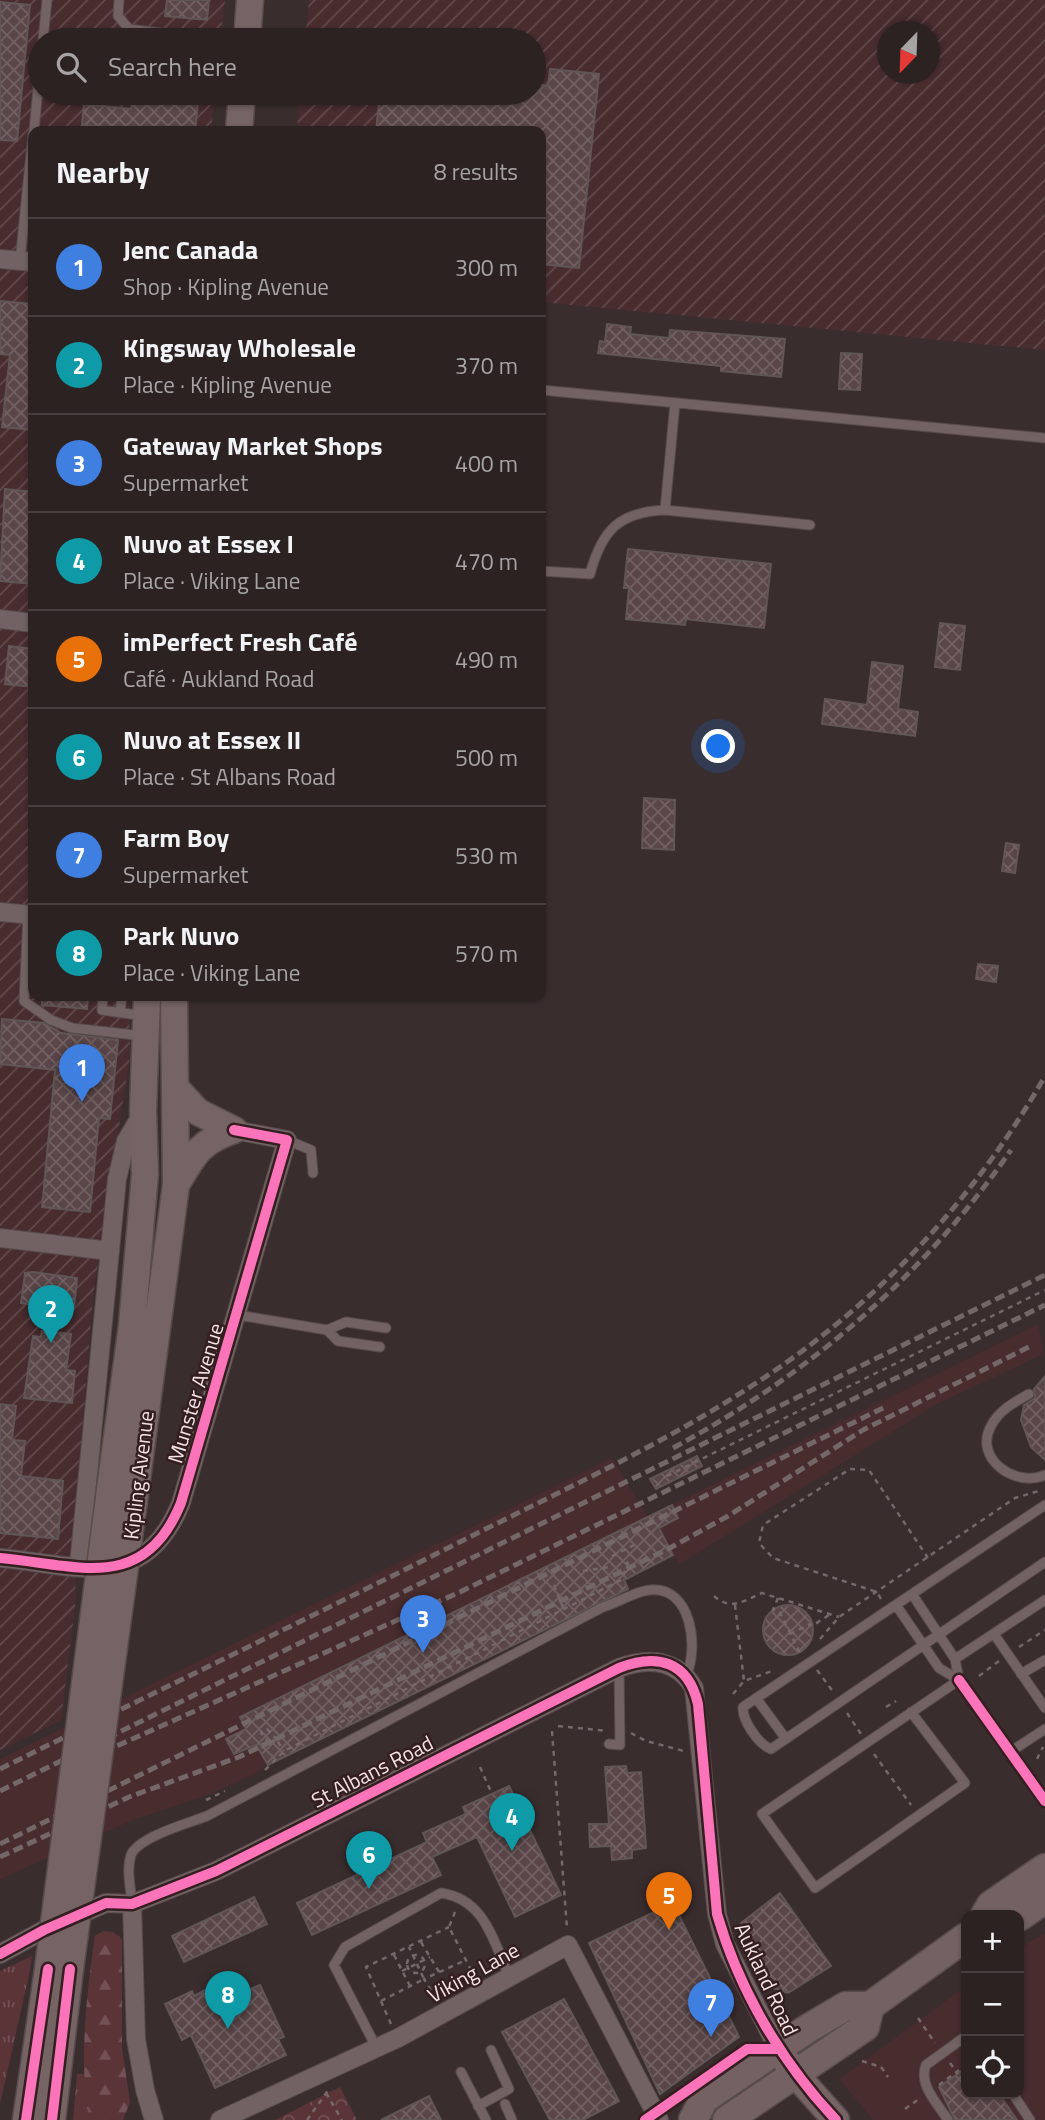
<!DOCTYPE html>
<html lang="en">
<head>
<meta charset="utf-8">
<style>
	:root { --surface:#2c2222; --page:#382f2f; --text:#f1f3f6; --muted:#a6a4a5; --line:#483f40; --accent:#b2a3a4 }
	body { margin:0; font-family:"Titillium Web",sans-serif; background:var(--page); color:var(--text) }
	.controls { position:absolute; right:21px; bottom:21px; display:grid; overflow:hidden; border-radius:14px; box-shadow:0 2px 5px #0004 }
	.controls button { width:63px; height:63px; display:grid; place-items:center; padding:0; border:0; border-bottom:2px solid var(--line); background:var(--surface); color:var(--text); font:35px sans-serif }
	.compass { position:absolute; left:877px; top:21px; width:63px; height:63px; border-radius:50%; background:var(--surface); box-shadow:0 2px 5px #0004; rotate:203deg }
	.you { position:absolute; left:719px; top:747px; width:24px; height:24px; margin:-18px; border:5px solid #fff; border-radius:50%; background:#1a73e8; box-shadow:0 0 0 10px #1a73e833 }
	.badge { display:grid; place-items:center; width:46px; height:46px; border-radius:50%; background:var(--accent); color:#fff; font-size:23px; font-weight:700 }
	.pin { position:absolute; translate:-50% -58px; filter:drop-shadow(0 2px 4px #0008) }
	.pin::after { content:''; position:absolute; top:37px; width:24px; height:21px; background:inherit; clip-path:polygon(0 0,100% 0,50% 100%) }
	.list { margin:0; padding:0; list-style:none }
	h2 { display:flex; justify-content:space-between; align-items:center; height:91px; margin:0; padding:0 28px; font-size:30px }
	h2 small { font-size:23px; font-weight:400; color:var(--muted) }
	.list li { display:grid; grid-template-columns:46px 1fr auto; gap:21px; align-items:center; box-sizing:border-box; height:98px; padding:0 28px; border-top:2px solid var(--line) }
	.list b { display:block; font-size:26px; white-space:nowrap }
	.list p { margin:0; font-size:23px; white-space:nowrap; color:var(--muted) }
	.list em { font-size:23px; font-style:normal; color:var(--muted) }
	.icon { flex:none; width:38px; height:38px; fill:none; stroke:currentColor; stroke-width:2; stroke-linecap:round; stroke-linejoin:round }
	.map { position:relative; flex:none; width:1045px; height:2120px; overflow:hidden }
	.search { position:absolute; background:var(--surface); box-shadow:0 2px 5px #0004; left:28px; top:28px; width:518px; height:77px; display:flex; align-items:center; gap:18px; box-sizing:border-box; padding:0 24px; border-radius:38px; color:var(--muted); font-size:26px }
	.panel { position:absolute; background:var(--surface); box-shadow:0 2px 5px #0004; left:28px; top:126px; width:518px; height:875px; border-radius:14px }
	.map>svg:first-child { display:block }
	.built { fill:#482c2e }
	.industrial { fill:url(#industrial-furrows); fill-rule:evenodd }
	.grass { fill:url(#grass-tufts) }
	.forest { fill:url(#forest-firs) }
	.park { fill:url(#park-crowns) }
	.building { fill:url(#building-cross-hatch); stroke:#615656; stroke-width:2 }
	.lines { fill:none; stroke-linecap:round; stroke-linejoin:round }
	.lane-casing { stroke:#574b4c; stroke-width:11 }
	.street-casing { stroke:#574b4c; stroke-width:20 }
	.secondary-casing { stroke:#574b4c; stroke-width:29 }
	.primary-casing { stroke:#574b4c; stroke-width:31 }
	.path { stroke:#76686a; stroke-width:2.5; stroke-dasharray:5 5; stroke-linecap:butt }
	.lane { stroke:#726263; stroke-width:9 }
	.street { stroke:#726263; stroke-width:18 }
	.secondary { stroke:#766364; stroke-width:26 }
	.primary { stroke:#746162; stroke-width:28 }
	.rail { stroke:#746768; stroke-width:5; stroke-dasharray:10 5; stroke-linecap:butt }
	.secondary-bridge-casing { stroke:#574b4c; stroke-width:29; stroke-linecap:butt }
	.secondary-bridge { stroke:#766364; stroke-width:26 }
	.cycleway-casing { stroke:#351e20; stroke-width:15 }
	.cycleway { stroke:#fb73b8; stroke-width:10 }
	.labels { text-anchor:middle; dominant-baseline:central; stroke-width:5; stroke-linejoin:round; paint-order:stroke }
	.street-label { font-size:21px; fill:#f2e2e3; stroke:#351e20 }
</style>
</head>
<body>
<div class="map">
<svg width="1045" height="2120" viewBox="0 0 1045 2120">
	<defs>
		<pattern id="industrial-furrows" width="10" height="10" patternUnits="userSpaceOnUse" patternTransform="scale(1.75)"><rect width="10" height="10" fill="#482c2e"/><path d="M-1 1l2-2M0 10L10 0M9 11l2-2" fill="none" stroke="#634a4c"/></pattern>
		<pattern id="grass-tufts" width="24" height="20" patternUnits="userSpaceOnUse" patternTransform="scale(1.75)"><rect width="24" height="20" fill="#5b3438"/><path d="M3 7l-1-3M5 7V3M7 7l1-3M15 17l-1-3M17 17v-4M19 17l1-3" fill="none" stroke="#735155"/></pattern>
		<pattern id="forest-firs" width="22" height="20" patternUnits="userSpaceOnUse" patternTransform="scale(1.75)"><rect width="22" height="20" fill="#5b3438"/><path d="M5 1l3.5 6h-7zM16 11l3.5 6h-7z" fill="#735155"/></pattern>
		<pattern id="park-crowns" width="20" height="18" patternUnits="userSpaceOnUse" patternTransform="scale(1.75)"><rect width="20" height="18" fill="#5b3438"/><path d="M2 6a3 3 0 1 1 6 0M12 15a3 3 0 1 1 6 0" fill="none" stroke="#735155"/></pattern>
		<pattern id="building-cross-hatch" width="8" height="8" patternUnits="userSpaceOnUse" patternTransform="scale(1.75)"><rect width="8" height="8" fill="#5a4648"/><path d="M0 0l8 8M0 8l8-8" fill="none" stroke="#726062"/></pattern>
	</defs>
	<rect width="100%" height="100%" fill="#3a2d2e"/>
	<path class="built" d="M1038,1324L1044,1354L937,1404L680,1564L673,1555L659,1528L678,1518L672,1505Z
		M612,1458L648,1517L240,1717L246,1729L234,1754L256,1745L267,1763L262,1770L213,1793L131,1821L0,1879V1759Z
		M1045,1933V2120H873L839,2079L966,1986V2094H1019V1949Z"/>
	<path class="industrial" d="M0,0H225L220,40H40V93H215L211,131H33V996H129L130,1056L93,1296L73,1541L76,1598L61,1720L0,1750Z
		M309,0H1045V350L541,302V131H297L300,93H534V40H305ZM888,32H930V74H888Z"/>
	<path class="grass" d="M32,1956L29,1975L0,2104V1971Z
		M77,2074H84L88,2105L94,2120H73Z"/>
	<path class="forest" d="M103,1931L113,1932L122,1939V2048L130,2102L123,2120H94C74,2088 89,1976 95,1936Z"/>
	<path class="park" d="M340,2087L357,2120H275Z"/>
	<path class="building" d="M167,0H209L207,20L165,16Z
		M0,2L30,5L17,141L0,140Z
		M550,69L599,74L579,268L541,264V131H376L380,93H534V84L548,86Z
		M133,93H199L195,131H143L82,125L84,104L131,109Z
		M0,301L33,304V430L2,427L10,355L0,354Z
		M607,324L631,327L630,334L669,338L670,330L785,339L781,377L721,371V366L598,353L600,341L605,342Z
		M841,353L862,354L860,390L839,389Z
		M5,489L33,492V584L0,581Z
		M628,549L771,564L764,628L686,619L685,625L626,619L629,588H624Z
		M940,623L965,626L960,670L935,667Z
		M9,646L33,649V687L5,684Z
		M872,662L903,666L898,709L918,712L915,736L822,724L825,699L867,705Z
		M644,798L675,800L674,850L642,848Z
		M1006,843L1019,845L1015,873L1002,871Z
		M978,964L998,966L996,982L976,979Z
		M42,996H88L87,1009L42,1005Z
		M2,1019L44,1023L61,1033L118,1040L110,1119L99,1118L90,1212L42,1207L55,1070L0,1064Z
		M33,1272L77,1278L74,1309L21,1303L25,1273Z
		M42,1331L71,1334L66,1370L75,1371L72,1403L24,1398L33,1336L41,1337Z
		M1045,1376V1460L1031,1447L1021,1420L1024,1405L1035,1398L1034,1389Z
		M0,1404L16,1406L12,1440L25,1441L21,1476L63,1481L58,1539L0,1533Z
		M697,1456L702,1466L656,1489L650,1479Z
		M672,1505L678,1518L659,1528L673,1555L624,1580L628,1589L268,1765L256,1745L234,1754L226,1739L246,1729L240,1717Z
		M763 1630a25 25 0 1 1 50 0a25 25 0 1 1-50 0Z
		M626,1766L627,1773L641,1772L646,1848L632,1850V1858L612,1860L611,1846L590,1847L589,1824H609L605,1767Z
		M509,1786L561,1895L515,1917L477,1837L432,1857L441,1875L312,1935L297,1903L427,1842L423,1833L466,1814L463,1807Z
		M780,1893L831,1966L788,1993L773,1988L741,1923Z
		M254,1897L267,1924L184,1962L172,1936Z
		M673,1903L739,2037L660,2094L589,1943Z
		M236,1981L241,1993L260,1985L284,2037L278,2039L286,2055L215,2088L191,2035L182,2040L165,2004L192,1991L194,1996L213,1986L216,1992Z
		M564,1999L619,2101L583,2120H550L502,2032Z
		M966,2068V2094H999L1017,2120H955L939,2087Z
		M429,2096L441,2120H381Z"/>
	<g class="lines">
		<defs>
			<path id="lane" d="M119,0L118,16L129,29L213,40
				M43,40L47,0
				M34,131L40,67
				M20,261L33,134
				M541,390L1045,438
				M665,510L810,525
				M541,571L590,574C602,530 619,512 665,510L675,403
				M28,915L24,1001L51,1020L72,1028L144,1036
				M103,996L102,1010L144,1016
				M120,1012L122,996
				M287,1140L311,1150L313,1173
				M238,1315L327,1330L346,1322L386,1328
				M327,1330L338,1341L380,1347
				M1029,1394C1015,1402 999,1410 991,1426C973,1459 1016,1488 1045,1475
				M1045,1505L743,1707C742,1720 758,1744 771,1749L1045,1562
				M912,1594L955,1659L959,1680
				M896,1605L939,1668L959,1680L1045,1801
				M994,1634L1045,1708
				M955,1659L1045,1600
				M1021,1674L1045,1660
				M756,1698L786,1739
				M911,1712L965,1783L815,1888L762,1814L959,1680
				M609,1744L620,1745L619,1668
				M1010,1752L1045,1729
				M132,1904C131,1889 126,1870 131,1855C138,1837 189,1823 207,1816L603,1607C617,1603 636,1591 650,1590C692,1586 699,1648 686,1676
				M376,2047L334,1965L345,1947L441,1893C485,1899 493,1941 510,1978
				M461,2072L486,2120
				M1013,2094L1030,2120
				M505,2104L512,2120
				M478,2106L509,2089L491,2050
				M948,2120C938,2104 918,2085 926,2065L966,2036"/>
			<path id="street" d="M0,259L33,262
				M0,619L33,623
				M0,912L33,915
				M0,1238L110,1251
				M0,1558C78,1565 144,1594 181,1503L287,1140L234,1130
				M79,1565L117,1179L126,1141L142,1114
				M132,1904L136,2039L145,2090L154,2120
				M0,1954L44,1930L106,1903L132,1904L216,1871L619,1668C649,1657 677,1659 694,1688L717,1914L725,1944L778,2049
				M220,2120L398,2038L568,1945L659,2120"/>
			<path id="secondary" d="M247,40L250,0
				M239,131L242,93
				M175,1087L198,1112L234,1130
				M176,1185C194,1155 199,1142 234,1130
				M112,1474L132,1325L145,1174L143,1111L147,996
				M137,1479L176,1185L174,996
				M778,2049L796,2075L836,2120
				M26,2120L48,1969
				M52,2120L70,1969"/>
			<path id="primary" d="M985,1915L991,1905L1045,1868
				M1019,1917L1045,1899
				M693,2120L704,2099L807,2029L846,2006H870L966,1937
				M727,2120L865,2027L870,2006"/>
		</defs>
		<use href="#lane" class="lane-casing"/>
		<use href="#street" class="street-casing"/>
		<use href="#secondary" class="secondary-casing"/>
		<use href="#primary" class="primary-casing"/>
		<path class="path" d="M667,1476L1045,1290
			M612,1556L636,1544
			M583,1571L609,1567
			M554,1585L564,1610
			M714,1596C731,1611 743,1601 762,1593L839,1617
			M778,1598L773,1610L779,1611L800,1653
			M881,1599L877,1592L773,1558L759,1543L763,1525L850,1469L869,1470L928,1558
			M735,1605L744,1681
			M790,1634L810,1624L812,1626L829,1615
			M820,1639L839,1617L1015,1498L1042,1490
			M1019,1647L1045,1630
			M817,1670L834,1693
			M979,1676L999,1661
			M733,1694L744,1681L775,1670
			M886,1707L896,1701
			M847,1713L861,1734
			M558,1726L607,1731
			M552,1731L567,1928
			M631,1733L646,1741L684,1751
			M269,1743L261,1733L267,1729L276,1739
			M262,1748L276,1739L284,1751
			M874,1754L911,1805
			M1037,1759L1043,1747
			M480,1767L492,1794
			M265,1770L284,1751L621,1580L628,1564L624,1558
			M206,1800L225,1791
			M455,1912L449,1927L475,1978
			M421,1942L439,1972
			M394,1955L410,1986
			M407 1964a9 9 0 1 1 18 0a9 9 0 1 1-18 0Z
			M402,1971L430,1957
			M436,1999L424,1979L466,1960
			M381,2001L424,1979L409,1947
			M726,2014L727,2017
			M918,2018L935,2043
			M391,2024L366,1967L449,1927
			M862,2061L881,2067L888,2077
			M950,2063L958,2074
			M939,2085L966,2065
			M326,2093L342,2120
			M905,2109L919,2099
			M307,2120L329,2089"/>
		<use href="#lane" class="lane"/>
		<use href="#street" class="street"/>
		<use href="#secondary" class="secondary"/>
		<use href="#primary" class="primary"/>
		<path class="rail" d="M673,1448C808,1375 924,1276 1011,1150
			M90,1758L460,1592L1045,1305
			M0,1769C151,1694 303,1621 454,1545C554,1494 659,1447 753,1385C873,1308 974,1201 1045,1076
			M0,1791L1045,1275
			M0,1844L885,1407
			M0,1857L129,1797L239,1757L668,1549L728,1516L863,1430L1031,1346"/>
		<defs>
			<path id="secondary-bridge" d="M48,1969L112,1474
				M70,1969L137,1479"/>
		</defs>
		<use href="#secondary-bridge" class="secondary-bridge-casing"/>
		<use href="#secondary-bridge" class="secondary-bridge"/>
		<defs>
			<path id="cycleway" d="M0,1558C78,1565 144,1594 181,1503L287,1140L234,1130
				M959,1680L1045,1801
				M0,1954L44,1930L106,1903L132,1904L216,1871L619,1668C657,1653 688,1661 698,1704L717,1914C739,1990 782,2063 836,2120
				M26,2120L48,1969
				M52,2120L70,1969
				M645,2120L747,2049H778"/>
		</defs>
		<use href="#cycleway" class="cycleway-casing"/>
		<use href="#cycleway" class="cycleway"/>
	</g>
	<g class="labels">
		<g class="street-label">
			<text transform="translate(195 1393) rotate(-73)">Munster Avenue</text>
			<text transform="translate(138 1475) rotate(-83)">Kipling Avenue</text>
			<text transform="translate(372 1771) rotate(-27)">St Albans Road</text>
			<text transform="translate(473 1972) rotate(-29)">Viking Lane</text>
			<text transform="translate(767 1979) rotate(65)">Aukland Road</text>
		</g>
	</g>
</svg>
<div class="controls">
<button>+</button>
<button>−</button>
<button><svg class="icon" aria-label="locate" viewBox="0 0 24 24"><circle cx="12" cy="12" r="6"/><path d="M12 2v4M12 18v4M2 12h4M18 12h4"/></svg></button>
</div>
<svg class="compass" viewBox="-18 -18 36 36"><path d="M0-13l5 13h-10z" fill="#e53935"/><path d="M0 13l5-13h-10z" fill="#a6a4a5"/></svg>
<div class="you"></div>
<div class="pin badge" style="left:82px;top:1102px;background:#3f7fe0">1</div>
<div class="pin badge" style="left:51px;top:1343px;background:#0f9aa8">2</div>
<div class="pin badge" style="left:423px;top:1653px;background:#3f7fe0">3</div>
<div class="pin badge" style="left:512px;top:1851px;background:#0f9aa8">4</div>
<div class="pin badge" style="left:669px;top:1930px;background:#e8710a">5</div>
<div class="pin badge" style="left:369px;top:1889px;background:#0f9aa8">6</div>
<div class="pin badge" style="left:711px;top:2037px;background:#3f7fe0">7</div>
<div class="pin badge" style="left:228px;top:2029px;background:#0f9aa8">8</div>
<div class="search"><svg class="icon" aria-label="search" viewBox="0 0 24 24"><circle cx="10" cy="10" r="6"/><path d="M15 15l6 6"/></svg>Search here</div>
<section class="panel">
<h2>Nearby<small>8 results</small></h2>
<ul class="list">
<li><span class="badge" style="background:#3f7fe0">1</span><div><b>Jenc Canada</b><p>Shop · Kipling Avenue</p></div><em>300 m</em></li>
<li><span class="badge" style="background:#0f9aa8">2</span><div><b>Kingsway Wholesale</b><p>Place · Kipling Avenue</p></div><em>370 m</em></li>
<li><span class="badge" style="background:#3f7fe0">3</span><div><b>Gateway Market Shops</b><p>Supermarket</p></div><em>400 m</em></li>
<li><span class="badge" style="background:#0f9aa8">4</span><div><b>Nuvo at Essex I</b><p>Place · Viking Lane</p></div><em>470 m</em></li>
<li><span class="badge" style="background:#e8710a">5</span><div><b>imPerfect Fresh Café</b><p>Café · Aukland Road</p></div><em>490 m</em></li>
<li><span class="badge" style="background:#0f9aa8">6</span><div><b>Nuvo at Essex II</b><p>Place · St Albans Road</p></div><em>500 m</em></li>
<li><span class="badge" style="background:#3f7fe0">7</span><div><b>Farm Boy</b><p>Supermarket</p></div><em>530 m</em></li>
<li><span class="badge" style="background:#0f9aa8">8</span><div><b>Park Nuvo</b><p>Place · Viking Lane</p></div><em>570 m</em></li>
</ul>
</section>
</div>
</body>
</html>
